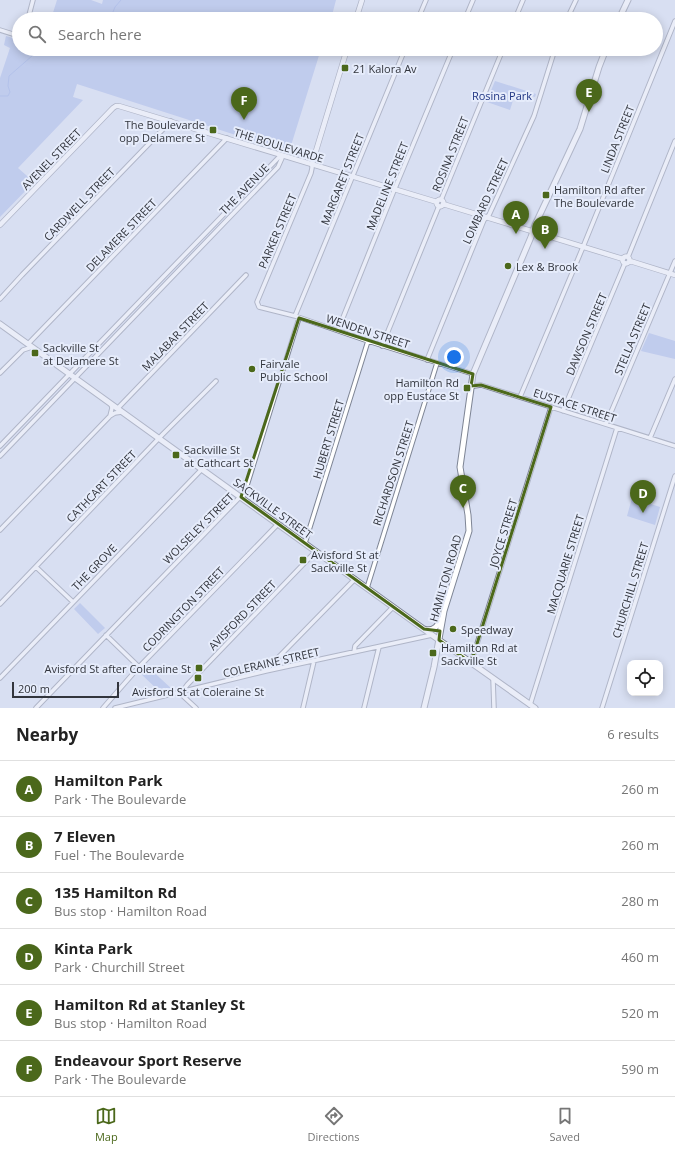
<!DOCTYPE html>
<html lang="en">
<head>
<meta charset="utf-8">
<style>
	:root { --surface:#fff; --page:#f6f6f6; --text:#222; --muted:#767676; --line:#e0e0e0; --accent:#4b681b }
	body { margin:0; font-family:"Open Sans",sans-serif; background:var(--page); color:var(--text) }
	.controls { position:absolute; right:12px; bottom:12px; display:grid; overflow:hidden; border-radius:8px; box-shadow:0 2px 10px #0003 }
	.controls button { width:36px; height:36px; display:grid; place-items:center; padding:0; border:0; border-bottom:1px solid var(--line); background:var(--surface); color:var(--text); font:20px sans-serif }
	.scale { position:absolute; left:12px; bottom:10px; width:107px; box-sizing:border-box; padding-left:4px; border:2px solid #32353d; border-top:0; font-size:11px; line-height:14px; white-space:nowrap; color:#32353d; -webkit-text-stroke:3px #e6ecfb; paint-order:stroke }
	.you { position:absolute; left:454px; top:357px; width:14px; height:14px; margin:-10px; border:3px solid #fff; border-radius:50%; background:#1a73e8; box-shadow:0 0 0 6px #1a73e833 }
	.badge { display:grid; place-items:center; width:26px; height:26px; border-radius:50%; background:var(--accent); color:#fff; font-size:13px; font-weight:700 }
	.pin { position:absolute; translate:-50% -33px; filter:drop-shadow(0 1px 2px #0008) }
	.pin::after { content:''; position:absolute; top:21px; width:14px; height:12px; background:inherit; clip-path:polygon(0 0,100% 0,50% 100%) }
	.list { margin:0; padding:0; list-style:none }
	h2 { display:flex; justify-content:space-between; align-items:center; height:52px; margin:0; padding:0 16px; font-size:17px }
	h2 small { font-size:13px; font-weight:400; color:var(--muted) }
	.list li { display:grid; grid-template-columns:26px 1fr auto; gap:12px; align-items:center; box-sizing:border-box; height:56px; padding:0 16px; border-top:1px solid var(--line) }
	.list b { display:block; font-size:15px; white-space:nowrap }
	.list p { margin:0; font-size:13px; white-space:nowrap; color:var(--muted) }
	.list em { font-size:13px; font-style:normal; color:var(--muted) }
	.icon { flex:none; width:22px; height:22px; fill:none; stroke:currentColor; stroke-width:2; stroke-linecap:round; stroke-linejoin:round }
	.map { position:relative; flex:none; width:675px; height:708px; overflow:hidden }
	.search { position:absolute; background:var(--surface); box-shadow:0 2px 10px #0003; left:12px; right:12px; top:12px; height:44px; display:flex; align-items:center; gap:10px; box-sizing:border-box; padding:0 14px; border-radius:22px; color:var(--muted); font-size:15px }
	.sheet { height:388px; background:var(--surface) }
	nav { display:flex; justify-content:space-around; align-items:center; box-sizing:border-box; height:56px; border-top:1px solid var(--line); background:var(--surface); font-size:11px; color:var(--muted) }
	nav a { display:grid; justify-items:center; gap:2px }
	nav .on { color:var(--accent) }
	.map>svg:first-child { display:block }
	.green { fill:#a2b5e6 }
	.lines { fill:none; stroke-linecap:round; stroke-linejoin:round }
	.stream { stroke:#859fe1; stroke-width:1 }
	.minor-casing { stroke:#7e8595; stroke-width:5.5 }
	.tertiary-casing { stroke:#7e8595; stroke-width:6 }
	.secondary-casing { stroke:#7e8595; stroke-width:7 }
	.minor { stroke:#fff; stroke-width:3.5 }
	.tertiary { stroke:#fff; stroke-width:4.5 }
	.secondary { stroke:#fff; stroke-width:5 }
	.marked { fill:none; stroke:#4b681b; stroke-width:3; stroke-linejoin:round }
	.poi-dot { fill:#4b681b; stroke:#e6ecfb; stroke-width:1.5 }
	.labels { text-anchor:middle; dominant-baseline:central; stroke-width:4; stroke-linejoin:round; paint-order:stroke }
	.poi-label { font-size:11px; fill:#32353d; stroke:#e6ecfb; text-anchor:start }
	.park-label { font-size:11px; fill:#213683; stroke:#e6ecfb }
	.street-label { font-size:11px; fill:#32353d; stroke:#e6ecfb }
</style>
</head>
<body>
<div class="map">
<svg width="675" height="708" viewBox="0 0 675 708">
	<rect width="100%" height="100%" fill="#d8dff2"/>
	<path class="green" d="M57,0H91L102,4L103,0H336L331,19H51Z
		M6,36L19,40V49H321L289,152L77,84L73,97L83,100L18,168L34,182L0,217V78L10,48L4,45Z
		M379,49H401L399,55Z
		M495,81L536,94L535,97L516,91L510,110L487,102V100Z
		M649,333L675,341V359L641,351Z
		M632,498L660,507L655,525L627,516Z
		M80,603L105,628L98,634L74,609Z
		M147,666L173,690L160,692L139,672Z"/>
	<g class="lines">
		<path class="stream" d="M110,19L115,7L121,0
			M70,49C78,54 90,59 98,49
			M0,96H8L10,92L8,86L9,76L40,49"/>
		<defs>
			<path id="minor" d="M28,19L33,0
				M418,19L426,0
				M465,19L473,0
				M515,19L523,0
				M567,19L576,0
				M0,30L19,36
				M312,164V168L311,173L257,302L259,307L295,316L368,341L473,374
				M441,200L503,49
				M628,257L675,141
				M0,299L22,275L171,121
				M295,316L405,49
				M338,330L393,193L453,49
				M28,344L227,138
				M382,346L439,206
				M427,360L484,220L489,215L534,116L555,49
				M0,373L23,350L32,347
				M470,388L474,386L481,385L675,446
				M520,397L583,247L675,21
				M118,408L246,275
				M563,411L625,263
				M110,416L112,408L111,404
				M606,424L675,261
				M650,438L675,379
				M0,446L281,155
				M0,456L278,167L282,158L281,155
				M0,530L110,416L115,413L122,412
				M305,543L368,341
				M36,567L73,602
				M367,588L437,363
				M0,604L163,434L216,381
				M106,635L139,667
				M354,652L355,646L393,607
				M471,663L551,407
				M266,670L355,579
				M0,678L202,469
				M493,679L494,708
				M182,692L187,685L316,551
				M182,692L183,696L196,708
				M530,705L617,428
				M36,708L238,499L244,495L299,318
				M103,708L138,668L278,524
				M115,708L266,671L432,635
				M303,708L314,661
				M364,708L379,647
				M602,708L675,476"/>
			<path id="tertiary" d="M356,19L362,0
				M312,164L347,49
				M436.5 203a3.5 3.5 0 1 1 7 0a3.5 3.5 0 1 1-7 0Z
				M443,204L623,259
				M0,225L113,108L116,106H119L437,202
				M622.5 260a3.5 3.5 0 1 1 7 0a3.5 3.5 0 1 1-7 0Z
				M630,261L675,275"/>
			<path id="secondary" d="M619,19L628,0
				M0,324L439,640L535,708
				M424,629C433,632 437,627 441,619
				M424,708L434,667L444,611L469,531L468,515L460,467L473,374L531,237L535,225L580,129L599,67L606,49"/>
		</defs>
		<use href="#minor" class="minor-casing"/>
		<use href="#tertiary" class="tertiary-casing"/>
		<use href="#secondary" class="secondary-casing"/>
		<use href="#minor" class="minor"/>
		<use href="#tertiary" class="tertiary"/>
		<use href="#secondary" class="secondary"/>
	</g>
	<path d="M0 0H675V708H0ZM299,318L473,374L471,386L481,385L551,407L471,663L439,640L440,631L424,629L241,497Z" fill="#d8dff2" fill-opacity=".55" fill-rule="evenodd"/>
	<path class="marked" d="M299,318L473,374L471,386L481,385L551,407L471,663L439,640L440,631L424,629L241,497Z"/>
	<g class="poi-dot">
		<rect x="341" y="64" width="8" height="8" rx="2"/>
		<rect x="209" y="126" width="8" height="8" rx="2"/>
		<rect x="542" y="191" width="8" height="8" rx="2"/>
		<circle cx="508" cy="266" r="4"/>
		<rect x="31" y="349" width="8" height="8" rx="2"/>
		<circle cx="252" cy="369" r="4"/>
		<rect x="463" y="384" width="8" height="8" rx="2"/>
		<rect x="172" y="451" width="8" height="8" rx="2"/>
		<rect x="299" y="556" width="8" height="8" rx="2"/>
		<circle cx="453" cy="629" r="4"/>
		<rect x="429" y="649" width="8" height="8" rx="2"/>
		<rect x="195" y="664" width="8" height="8" rx="2"/>
		<rect x="194" y="674" width="8" height="8" rx="2"/>
	</g>
	<g class="labels">
		<g class="poi-label">
			<text x="353" y="68">21 Kalora Av</text>
			<text x="205" y="124" text-anchor="end">The Boulevarde<tspan x="205" dy="13">opp Delamere St</tspan></text>
			<text x="554" y="189">Hamilton Rd after<tspan x="554" dy="13">The Boulevarde</tspan></text>
			<text x="516" y="266">Lex &amp; Brook</text>
			<text x="43" y="347">Sackville St<tspan x="43" dy="13">at Delamere St</tspan></text>
			<text x="260" y="363">Fairvale<tspan x="260" dy="13">Public School</tspan></text>
			<text x="459" y="382" text-anchor="end">Hamilton Rd<tspan x="459" dy="13">opp Eustace St</tspan></text>
			<text x="184" y="449">Sackville St<tspan x="184" dy="13">at Cathcart St</tspan></text>
			<text x="311" y="554">Avisford St at<tspan x="311" dy="13">Sackville St</tspan></text>
			<text x="461" y="629">Speedway</text>
			<text x="441" y="647">Hamilton Rd at<tspan x="441" dy="13">Sackville St</tspan></text>
			<text x="191" y="668" text-anchor="end">Avisford St after Coleraine St</text>
			<text x="198" y="691" text-anchor="middle">Avisford St at Coleraine St</text>
		</g>
		<g class="park-label">
			<text x="502" y="95">Rosina Park</text>
		</g>
		<g class="street-label">
			<text transform="translate(617 139) rotate(-68)">LINDA STREET</text>
			<text transform="translate(279 145) rotate(17)">THE BOULEVARDE</text>
			<text transform="translate(450 154) rotate(-68)">ROSINA STREET</text>
			<text transform="translate(51 159) rotate(-46)">AVENEL STREET</text>
			<text transform="translate(342 179) rotate(-68)">MARGARET STREET</text>
			<text transform="translate(387 186) rotate(-68)">MADELINE STREET</text>
			<text transform="translate(244 189) rotate(-46)">THE AVENUE</text>
			<text transform="translate(485 201) rotate(-65)">LOMBARD STREET</text>
			<text transform="translate(79 204) rotate(-46)">CARDWELL STREET</text>
			<text transform="translate(277 231) rotate(-67)">PARKER STREET</text>
			<text transform="translate(121 235) rotate(-46)">DELAMERE STREET</text>
			<text transform="translate(368 331) rotate(18)">WENDEN STREET</text>
			<text transform="translate(586 334) rotate(-67)">DAWSON STREET</text>
			<text transform="translate(175 336) rotate(-46)">MALABAR STREET</text>
			<text transform="translate(632 339) rotate(-67)">STELLA STREET</text>
			<text transform="translate(575 405) rotate(18)">EUSTACE STREET</text>
			<text transform="translate(328 439) rotate(-73)">HUBERT STREET</text>
			<text transform="translate(393 473) rotate(-72)">RICHARDSON STREET</text>
			<text transform="translate(101 486) rotate(-46)">CATHCART STREET</text>
			<text transform="translate(273 508) rotate(36)">SACKVILLE STREET</text>
			<text transform="translate(198 528) rotate(-45)">WOLSELEY STREET</text>
			<text transform="translate(503 533) rotate(-73)">JOYCE STREET</text>
			<text transform="translate(565 564) rotate(-73)">MACQUARIE STREET</text>
			<text transform="translate(94 567) rotate(-46)">THE GROVE</text>
			<text transform="translate(445 578) rotate(-74)">HAMILTON ROAD</text>
			<text transform="translate(630 590) rotate(-73)">CHURCHILL STREET</text>
			<text transform="translate(183 609) rotate(-46)">CODRINGTON STREET</text>
			<text transform="translate(242 615) rotate(-46)">AVISFORD STREET</text>
			<text transform="translate(271 662) rotate(-13)">COLERAINE STREET</text>
		</g>
	</g>
</svg>
<div class="controls">
<button><svg class="icon" aria-label="locate" viewBox="0 0 24 24"><circle cx="12" cy="12" r="6"/><path d="M12 2v4M12 18v4M2 12h4M18 12h4"/></svg></button>
</div>
<div class="scale">200 m</div>
<div class="you"></div>
<div class="pin badge" style="left:516px;top:234px">A</div>
<div class="pin badge" style="left:545px;top:249px">B</div>
<div class="pin badge" style="left:463px;top:508px">C</div>
<div class="pin badge" style="left:643px;top:513px">D</div>
<div class="pin badge" style="left:589px;top:112px">E</div>
<div class="pin badge" style="left:244px;top:120px">F</div>
<div class="search"><svg class="icon" aria-label="search" viewBox="0 0 24 24"><circle cx="10" cy="10" r="6"/><path d="M15 15l6 6"/></svg>Search here</div>
</div>
<section class="sheet">
<h2>Nearby<small>6 results</small></h2>
<ul class="list">
<li><span class="badge">A</span><div><b>Hamilton Park</b><p>Park · The Boulevarde</p></div><em>260 m</em></li>
<li><span class="badge">B</span><div><b>7 Eleven</b><p>Fuel · The Boulevarde</p></div><em>260 m</em></li>
<li><span class="badge">C</span><div><b>135 Hamilton Rd</b><p>Bus stop · Hamilton Road</p></div><em>280 m</em></li>
<li><span class="badge">D</span><div><b>Kinta Park</b><p>Park · Churchill Street</p></div><em>460 m</em></li>
<li><span class="badge">E</span><div><b>Hamilton Rd at Stanley St</b><p>Bus stop · Hamilton Road</p></div><em>520 m</em></li>
<li><span class="badge">F</span><div><b>Endeavour Sport Reserve</b><p>Park · The Boulevarde</p></div><em>590 m</em></li>
</ul>
</section>
<nav>
<a class="on"><svg class="icon" aria-label="map" viewBox="0 0 24 24"><path d="M3 6l6-2 6 2 6-2v14l-6 2-6-2-6 2zM9 4v14M15 6v14"/></svg>Map</a>
<a><svg class="icon" aria-label="directions" viewBox="0 0 24 24"><path d="M12 3l9 9-9 9-9-9zM9 14v-3h6M13 9l2 2-2 2"/></svg>Directions</a>
<a><svg class="icon" aria-label="saved" viewBox="0 0 24 24"><path d="M7 4h10v16l-5-4-5 4z"/></svg>Saved</a>
</nav>
</body>
</html>
